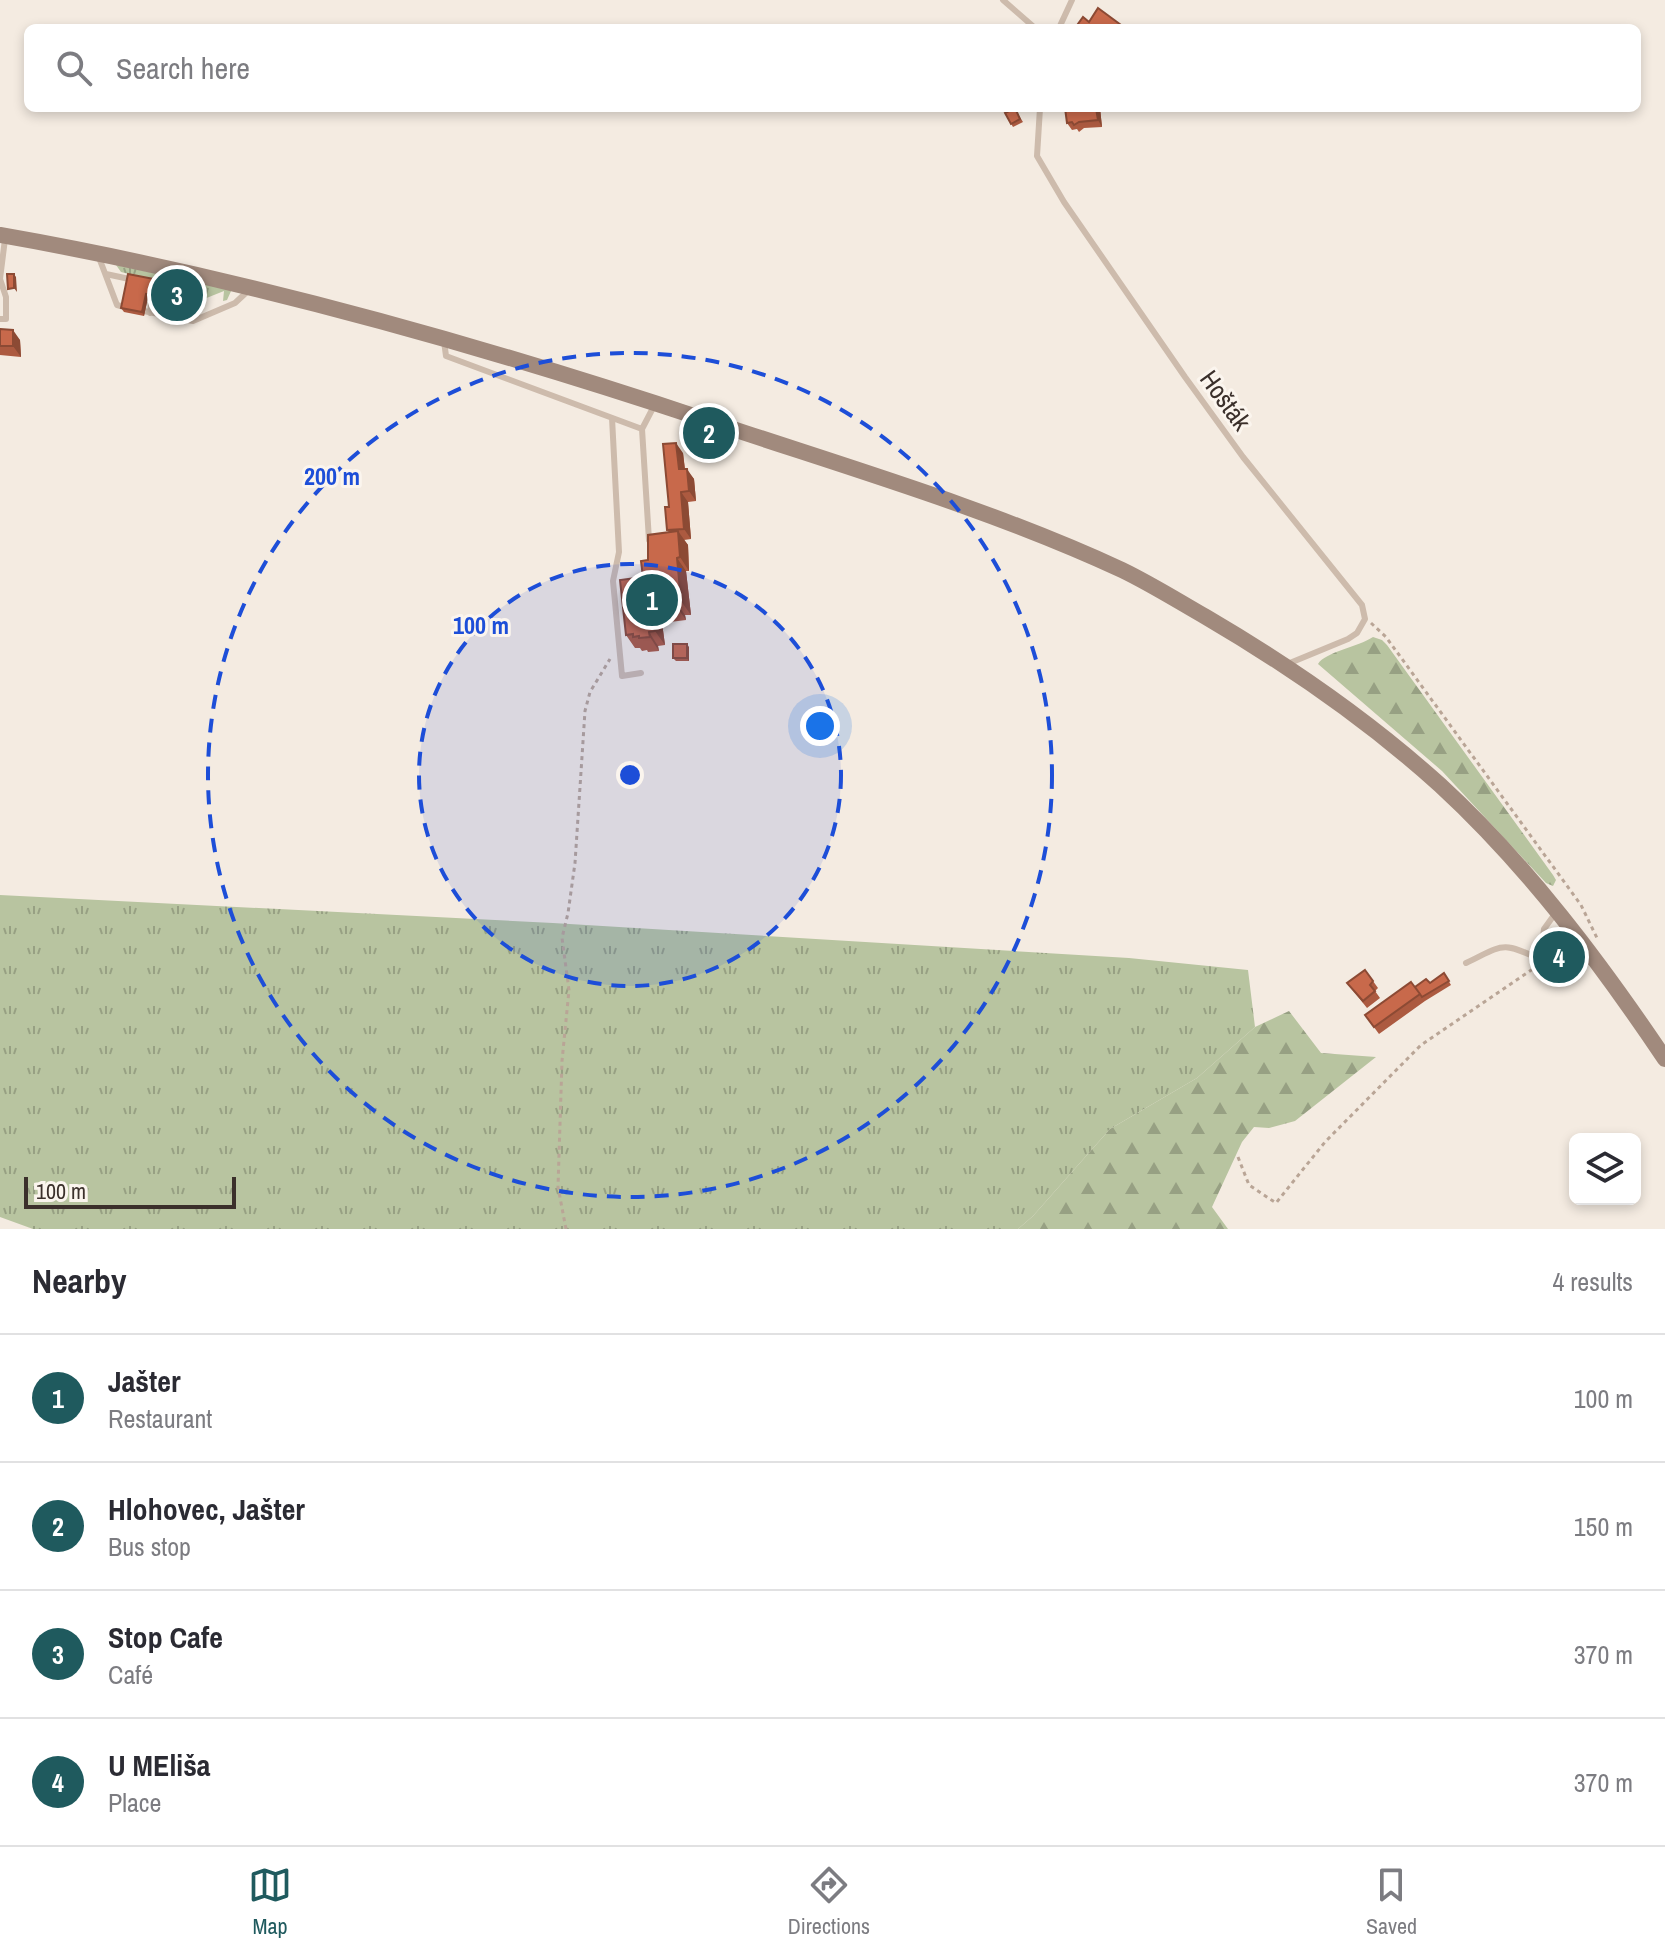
<!DOCTYPE html>
<html lang="en">
<head>
<meta charset="utf-8">
<style>
	:root { --surface:#fff; --page:#f7f7f7; --text:#2b2b33; --muted:#7c7c81; --line:#e1e1e2; --accent:#1f5a5e }
	body { margin:0; font-family:"Archivo Narrow",sans-serif; background:var(--page); color:var(--text) }
	.controls { position:absolute; right:24px; bottom:24px; display:grid; overflow:hidden; border-radius:12px; box-shadow:0 4px 12px #0003 }
	.controls button { width:72px; height:72px; display:grid; place-items:center; padding:0; border:0; border-bottom:2px solid var(--line); background:var(--surface); color:var(--text); font:40px sans-serif }
	.scale { position:absolute; left:24px; bottom:20px; width:212px; box-sizing:border-box; padding-left:8px; border:4px solid #3b302b; border-top:0; font-size:22px; line-height:28px; white-space:nowrap; color:#3b302b; -webkit-text-stroke:6px #fbf5ee; paint-order:stroke }
	.you { position:absolute; left:820px; top:726px; width:28px; height:28px; margin:-20px; border:6px solid #fff; border-radius:50%; background:#1a73e8; box-shadow:0 0 0 12px #1a73e833 }
	.badge { display:grid; place-items:center; width:52px; height:52px; border-radius:50%; background:var(--accent); color:#fff; font-size:26px; font-weight:700 }
	.pin { position:absolute; translate:-50% -50%; border:4px solid #fff; box-shadow:0 2px 8px #0006 }
	.list { margin:0; padding:0; list-style:none }
	h2 { display:flex; justify-content:space-between; align-items:center; height:104px; margin:0; padding:0 32px; font-size:34px }
	h2 small { font-size:26px; font-weight:400; color:var(--muted) }
	.list li { display:grid; grid-template-columns:52px 1fr auto; gap:24px; align-items:center; box-sizing:border-box; height:128px; padding:0 32px; border-top:2px solid var(--line) }
	.list b { display:block; font-size:30px; white-space:nowrap }
	.list p { margin:0; font-size:26px; white-space:nowrap; color:var(--muted) }
	.list em { font-size:26px; font-style:normal; color:var(--muted) }
	.icon { flex:none; width:44px; height:44px; fill:none; stroke:currentColor; stroke-width:2; stroke-linecap:round; stroke-linejoin:round }
	.map { position:relative; flex:none; width:1665px; height:1229px; overflow:hidden }
	.search { position:absolute; background:var(--surface); box-shadow:0 4px 12px #0003; left:24px; right:24px; top:24px; height:88px; display:flex; align-items:center; gap:20px; box-sizing:border-box; padding:0 28px; border-radius:12px; color:var(--muted); font-size:30px }
	.sheet { height:616px; background:var(--surface) }
	nav { display:flex; justify-content:space-around; align-items:center; box-sizing:border-box; height:112px; border-top:2px solid var(--line); background:var(--surface); font-size:22px; color:var(--muted) }
	nav a { display:grid; justify-items:center; gap:4px }
	nav .on { color:var(--accent) }
	.map>svg:first-child { display:block }
	.grass { fill:url(#grass-tufts) }
	.forest { fill:url(#forest-firs) }
	.lines { fill:none; stroke-linecap:round; stroke-linejoin:round }
	.path { stroke:#b9a596; stroke-width:3; stroke-dasharray:4 4; stroke-linecap:butt }
	.service { stroke:#cdbbac; stroke-width:6 }
	.secondary { stroke:#a18a7d; stroke-width:16 }
	.wall { fill:#ac5a40 }
	.shaded-wall { fill:#8c4a34 }
	.building { fill:#c8694b; stroke:#8c4a34; stroke-width:2 }
	.ring { fill:none; stroke:#1d4ed8; stroke-width:4; stroke-dasharray:14 10 }
	.labels { text-anchor:middle; dominant-baseline:central; stroke-width:6; stroke-linejoin:round; paint-order:stroke }
	.street-label { font-size:26px; fill:#3b302b; stroke:#fbf5ee }
	.centre { fill:#1d4ed8; stroke:#fbf5ee; stroke-width:4 }
	.ring-label { font-size:24px; text-anchor:middle; font-weight:bold; fill:#1d4ed8; stroke:#fbf5ee; stroke-width:6; stroke-linejoin:round; paint-order:stroke }
</style>
</head>
<body>
<div class="map">
<svg width="1665" height="1229" viewBox="0 0 1665 1229">
	<defs>
		<pattern id="grass-tufts" width="24" height="20" patternUnits="userSpaceOnUse" patternTransform="scale(2)"><rect width="24" height="20" fill="#b8c4a0"/><path d="M3 7l-1-3M5 7V3M7 7l1-3M15 17l-1-3M17 17v-4M19 17l1-3" fill="none" stroke="#97a083"/></pattern>
		<pattern id="forest-firs" width="22" height="20" patternUnits="userSpaceOnUse" patternTransform="scale(2)"><rect width="22" height="20" fill="#b8c4a0"/><path d="M5 1l3.5 6h-7zM16 11l3.5 6h-7z" fill="#97a083"/></pattern>
	</defs>
	<rect width="100%" height="100%" fill="#f4ebe1"/>
	<path class="grass" d="M116,265L232,289L227,300L223,301L224,291L204,299L200,298L197,307L190,306L192,290L121,272Z
		M0,895L553,923L1129,958L1248,970L1255,1027L1197,1078L1110,1129L1033,1216L1018,1229H33L0,1217Z"/>
	<path class="forest" d="M1373,637L1382,640L1387,645L1553,875L1556,880L1553,886L1546,883L1442,771L1318,664C1325,652 1358,647 1373,637Z
		M1289,1011L1321,1053L1376,1057L1295,1121L1269,1128L1254,1127L1242,1142L1212,1207L1228,1229H1018L1033,1216L1110,1129L1197,1078L1255,1027Z"/>
	<g class="lines">
		<path class="path" d="M1371,623L1386,637L1581,905L1597,938
			M1238,1157L1249,1185L1276,1203L1325,1142L1421,1045L1537,966
			M566,1229L558,1187L562,1061L569,990L562,938L568,913L575,863L585,711L590,692L610,659"/>
		<path class="service" d="M1003,0L1035,28
			M1059,28L1072,0
			M1040,108L1037,156L1064,202L1185,377L1243,457L1362,605L1365,619L1357,633L1348,639L1285,665
			M98,255L117,305L128,308
			M106,274L134,280
			M142,296L152,299L150,313
			M139,310L193,321L235,303L249,290
			M0,319H6V297L0,279L5,239
			M444,341L446,356L642,429
			M612,418L619,552L613,581L622,676L641,673
			M649,540L642,429L654,406
			M1466,963C1504,945 1500,941 1540,959L1544,929L1557,911"/>
		<path class="secondary" d="M0,235C240,277 475,343 706,420C846,467 988,508 1122,570C1151,584 1178,601 1206,617C1288,665 1369,721 1440,785C1527,865 1599,961 1665,1059"/>
	</g>
	<path class="wall" d="M1014,108L1023,122L1013,127L1005,113Z
		M1100,108L1102,127L1084,128L1079,132L1077,129L1072,130L1067,123Z
		M128,274L193,290L190,306L148,297L144,316L124,312L121,308Z
		M0,329L20,340L21,357L0,355Z
		M683,453L685,469L694,479L696,501L688,502L691,539L684,540L688,545L689,571H686L691,615H685L686,620L662,623L665,645L658,646L659,651L648,652L647,650L642,651L640,648H635L626,635L648,560L669,532L667,530L669,507Z
		M689,647V661H676L673,658Z
		M1541,945L1566,954L1571,961L1561,969Z
		M1365,970L1378,988L1375,991L1380,998L1367,1008L1347,983Z
		M1444,973L1451,985L1425,1001L1379,1034L1365,1015L1415,987L1430,983Z"/>
	<path class="shaded-wall" d="M1096,108H1100L1102,127L1098,120Z
		M14,274L16,277L17,292L14,288Z
		M190,286L193,290L190,306L187,303Z
		M146,294L148,297L144,316L142,312Z
		M13,330L20,340L21,357L13,346Z
		M676,443L683,453L686,480L679,469Z
		M687,469L694,479L696,501L689,491Z
		M681,492L688,502L691,539L684,529Z
		M678,531L688,545L689,571L680,557Z
		M677,558L686,571L691,615L681,601Z
		M676,602L685,615L686,620L676,606Z
		M652,609L662,623L665,645L655,631Z
		M649,632L658,646L659,651L650,637Z
		M687,644L689,647V661L687,658Z"/>
	<path class="building" d="M1098,8L1121,25L1119,28H1075L1083,17L1089,22Z
		M1015,108L1020,119L1011,124L1005,113Z
		M1065,108H1096L1098,120L1079,122L1074,125L1072,122L1067,123Z
		M7,274H14V288L8,289Z
		M128,274L190,286L187,303L146,294L142,312L121,308Z
		M0,329L13,330V346H0Z
		M676,443L679,469H687L689,491L681,492L684,529L667,530L665,507H669L663,444Z
		M678,531L680,557L677,558L681,601L676,602V606L652,609L655,631L649,632L650,637L639,638V636L633,637V634L626,635L620,580L643,577L641,561L648,560V535Z
		M673,644H687V658H673Z
		M1551,937L1566,954L1556,962L1541,945Z
		M1365,970L1373,981L1370,985L1375,991L1363,1001L1347,983Z
		M1444,973L1449,981L1422,997L1415,987L1426,979L1430,983Z
		M1411,982L1420,994L1374,1027L1365,1015Z"/>
	<circle cx="630" cy="775" r="211" fill="#1d4ed8" fill-opacity=".12"/>
	<g class="ring">
		<circle cx="630" cy="775" r="211"/>
		<circle cx="630" cy="775" r="422"/>
	</g>
	<g class="labels">
		<g class="street-label">
			<text transform="translate(1226 400) rotate(54)">Hošták</text>
		</g>
	</g>
	<circle cx="630" cy="775" r="12" class="centre"/>
	<g class="ring-label">
		<text x="332" y="485">200 m</text>
		<text x="481" y="634">100 m</text>
	</g>
</svg>
<div class="controls">
<button><svg class="icon" aria-label="layers" viewBox="0 0 24 24"><path d="M12 4l9 5-9 5-9-5zM3 14l9 5 9-5"/></svg></button>
</div>
<div class="scale">100 m</div>
<div class="you"></div>
<div class="pin badge" style="left:652px;top:600px">1</div>
<div class="pin badge" style="left:709px;top:433px">2</div>
<div class="pin badge" style="left:177px;top:295px">3</div>
<div class="pin badge" style="left:1559px;top:957px">4</div>
<div class="search"><svg class="icon" aria-label="search" viewBox="0 0 24 24"><circle cx="10" cy="10" r="6"/><path d="M15 15l6 6"/></svg>Search here</div>
</div>
<section class="sheet">
<h2>Nearby<small>4 results</small></h2>
<ul class="list">
<li><span class="badge">1</span><div><b>Jašter</b><p>Restaurant</p></div><em>100 m</em></li>
<li><span class="badge">2</span><div><b>Hlohovec, Jašter</b><p>Bus stop</p></div><em>150 m</em></li>
<li><span class="badge">3</span><div><b>Stop Cafe</b><p>Café</p></div><em>370 m</em></li>
<li><span class="badge">4</span><div><b>U MEliša</b><p>Place</p></div><em>370 m</em></li>
</ul>
</section>
<nav>
<a class="on"><svg class="icon" aria-label="map" viewBox="0 0 24 24"><path d="M3 6l6-2 6 2 6-2v14l-6 2-6-2-6 2zM9 4v14M15 6v14"/></svg>Map</a>
<a><svg class="icon" aria-label="directions" viewBox="0 0 24 24"><path d="M12 3l9 9-9 9-9-9zM9 14v-3h6M13 9l2 2-2 2"/></svg>Directions</a>
<a><svg class="icon" aria-label="saved" viewBox="0 0 24 24"><path d="M7 4h10v16l-5-4-5 4z"/></svg>Saved</a>
</nav>
</body>
</html>
